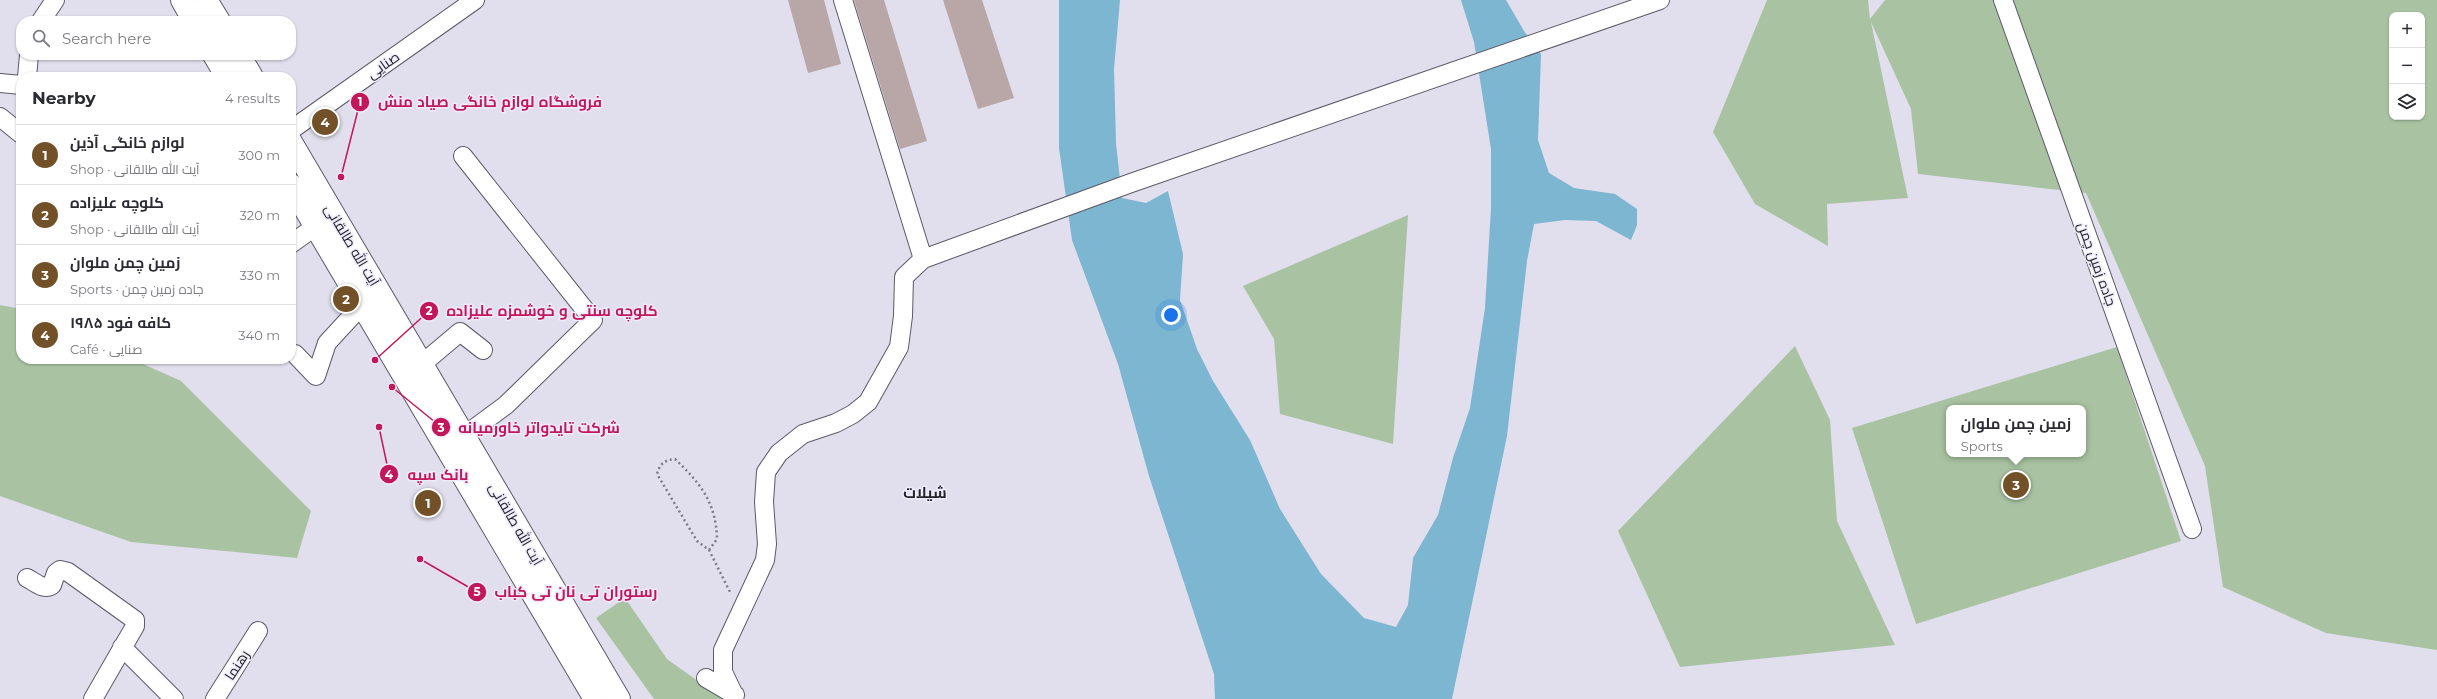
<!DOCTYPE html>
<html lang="en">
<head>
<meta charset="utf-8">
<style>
	:root { --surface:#fff; --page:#f7f7f7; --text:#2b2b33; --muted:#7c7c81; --line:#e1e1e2; --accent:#725028 }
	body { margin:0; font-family:Montserrat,Cairo,sans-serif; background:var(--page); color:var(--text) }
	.controls { position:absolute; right:12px; top:12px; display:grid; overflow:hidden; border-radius:8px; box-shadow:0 1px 3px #0004 }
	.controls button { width:36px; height:36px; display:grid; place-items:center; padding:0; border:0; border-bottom:1px solid var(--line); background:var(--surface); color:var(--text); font:20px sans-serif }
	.you { position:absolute; left:1171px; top:315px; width:14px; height:14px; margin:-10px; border:3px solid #fff; border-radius:50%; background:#1a73e8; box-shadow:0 0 0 6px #1a73e833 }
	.badge { display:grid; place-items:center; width:26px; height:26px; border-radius:50%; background:var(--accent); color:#fff; font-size:13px; font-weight:700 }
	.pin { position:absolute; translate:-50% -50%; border:2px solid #fff; box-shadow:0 1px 4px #0006 }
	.popup { position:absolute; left:1946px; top:405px; width:140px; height:52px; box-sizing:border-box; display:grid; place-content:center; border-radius:8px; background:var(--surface); filter:drop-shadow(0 1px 3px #0005); font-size:13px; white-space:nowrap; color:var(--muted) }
	.popup b { font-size:15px; color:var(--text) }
	.popup::after { content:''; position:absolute; left:50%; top:100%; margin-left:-8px; border:8px solid transparent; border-top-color:var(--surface) }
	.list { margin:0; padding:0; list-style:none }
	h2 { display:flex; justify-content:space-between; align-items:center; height:52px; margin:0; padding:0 16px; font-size:17px }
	h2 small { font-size:13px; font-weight:400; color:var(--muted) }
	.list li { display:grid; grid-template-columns:26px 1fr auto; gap:12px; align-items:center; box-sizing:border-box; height:60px; padding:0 16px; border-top:1px solid var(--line) }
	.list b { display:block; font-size:15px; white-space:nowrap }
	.list p { margin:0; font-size:13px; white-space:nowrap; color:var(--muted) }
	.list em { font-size:13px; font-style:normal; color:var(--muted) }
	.icon { flex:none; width:22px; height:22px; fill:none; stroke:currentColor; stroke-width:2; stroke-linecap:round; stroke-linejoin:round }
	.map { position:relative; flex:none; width:2437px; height:699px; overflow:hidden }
	.search { position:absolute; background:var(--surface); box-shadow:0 1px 3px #0004; left:16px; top:16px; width:280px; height:44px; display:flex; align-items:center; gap:10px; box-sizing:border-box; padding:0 14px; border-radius:16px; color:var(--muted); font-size:15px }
	.panel { position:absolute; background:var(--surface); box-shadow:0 1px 3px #0004; left:16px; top:72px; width:280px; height:292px; border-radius:16px }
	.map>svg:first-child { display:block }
	.green { fill:#a9c3a2; fill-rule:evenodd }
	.water { fill:#7cb6d0 }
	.building { fill:#b8a7a6 }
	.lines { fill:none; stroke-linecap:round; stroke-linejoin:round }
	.minor-casing { stroke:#5d5a67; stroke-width:20 }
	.major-casing { stroke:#5d5a67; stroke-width:24 }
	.path { stroke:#7e7c87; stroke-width:2.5; stroke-dasharray:2 3; stroke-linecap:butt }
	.minor { stroke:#fff; stroke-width:18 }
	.major { stroke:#fff; stroke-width:22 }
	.labels { text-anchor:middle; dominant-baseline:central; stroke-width:3; stroke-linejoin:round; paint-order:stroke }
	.street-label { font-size:14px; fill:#232228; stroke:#eeebfa }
	.neighbourhood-label { font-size:15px; font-weight:bold; fill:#232228; stroke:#eeebfa }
	.leader { fill:none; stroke:#c2185b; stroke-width:1.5 }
	.callout-dot { fill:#c2185b; stroke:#eeebfa; stroke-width:1.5 }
	.mark-label { font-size:12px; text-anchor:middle; font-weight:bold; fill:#fff }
	.callout-label { font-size:15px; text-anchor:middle; font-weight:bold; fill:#c2185b; stroke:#eeebfa; stroke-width:3; stroke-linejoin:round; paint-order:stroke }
</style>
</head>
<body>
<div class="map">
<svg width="2437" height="699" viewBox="0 0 2437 699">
	<rect width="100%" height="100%" fill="#e1deed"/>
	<path class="green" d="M1767,0H1868L1870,19L1885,0H2437V650L2326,633L2223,587L2205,466L2086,193L1918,174L1911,109L1871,22L1908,198L1827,204L1828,246L1755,204L1713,132ZM2392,15H2422V117H2392Z
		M1408,215L1393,444L1280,414L1274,339L1243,286Z
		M0,305L21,309V359H132L181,381L311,511L297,558L131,542L0,496Z
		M1795,346L1830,420L1837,521L1895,645L1680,667L1618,531Z
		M2117,347L2181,541L1916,624L1852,428ZM1949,408H2083V454H1949Z
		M625,598L667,659L723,699H654L596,618Z"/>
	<path class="water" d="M1059,0H1120L1114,69L1116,143L1122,198L1146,203L1168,191L1183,254L1180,300L1197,349L1213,381L1250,440L1280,509L1321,574L1364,618L1396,627L1408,605L1413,558L1438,515L1453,458L1470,408L1485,308L1491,208V149L1474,42L1461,0H1506L1524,31L1541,54L1538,140L1549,173L1574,188L1615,194L1637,209V225L1631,240L1596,221L1565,220L1534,224L1527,261L1507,436L1452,699H1215L1214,674L1149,476L1118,364L1072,240L1059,148Z"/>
	<path class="building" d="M788,0H824L841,64L808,73Z
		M854,0H884L927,141L900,149Z
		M943,0H982L1014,98L978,109Z"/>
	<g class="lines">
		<defs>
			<path id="minor" d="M2003,0L2192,529
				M41,21L55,0
				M27,77L29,55
				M0,83L21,85
				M0,117L21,134
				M291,130L475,0
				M463,156L593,320L506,405L464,436
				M291,244L316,226
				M923,259L1131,183L1660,0
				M295,354L316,376L327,343L362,305
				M422,364L460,332L483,350
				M27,578C35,582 44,591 52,585L56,573L60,570L68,572L135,620V626L93,699
				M122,647L174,699
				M706,678L735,695
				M734,695L723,672V650L765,560L767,544L764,502L766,472L779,453L803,434L836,423L853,414L868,402L899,347L903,316L904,277L923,259L843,0
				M215,699L258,631"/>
			<path id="major" d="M182,0L194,21
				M206,0L219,21
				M214,55L227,77
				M239,55L252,77
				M291,142L619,699
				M291,185L595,699"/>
		</defs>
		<use href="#minor" class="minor-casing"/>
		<use href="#major" class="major-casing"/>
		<path class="path" d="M709,550L717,539C716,502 700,483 675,459C664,460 660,464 657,474L697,541L709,550L730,592"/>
		<use href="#minor" class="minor"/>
		<use href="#major" class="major"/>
	</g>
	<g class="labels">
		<g class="street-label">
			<text transform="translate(383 65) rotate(-35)">صنایی</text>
			<text transform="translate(352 245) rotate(59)">آیت الله طالقانی</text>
			<text transform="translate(2097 264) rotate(70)">جاده زمین چمن</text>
			<text transform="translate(516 524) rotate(60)">آیت الله طالقانی</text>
			<text transform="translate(237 665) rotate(-57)">رهنما</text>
		</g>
		<g class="neighbourhood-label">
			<text x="925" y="492">شیلات</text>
		</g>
	</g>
	<path class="leader" d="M341 177L360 102M375 360L429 311M392 387L441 427M379 427L389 474M420 559L477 592"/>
	<g class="callout-dot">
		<circle cx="341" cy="177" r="4"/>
		<circle cx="375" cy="360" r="4"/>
		<circle cx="392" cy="387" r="4"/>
		<circle cx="379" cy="427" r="4"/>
		<circle cx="420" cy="559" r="4"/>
		<circle cx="360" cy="102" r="10"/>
		<circle cx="429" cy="311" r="10"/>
		<circle cx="441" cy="427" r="10"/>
		<circle cx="389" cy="474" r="10"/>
		<circle cx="477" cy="592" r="10"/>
	</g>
	<g class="mark-label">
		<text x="360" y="106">1</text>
		<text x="429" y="315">2</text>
		<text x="441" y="432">3</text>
		<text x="389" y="479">4</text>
		<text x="477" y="596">5</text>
	</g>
	<g class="callout-label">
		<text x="490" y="107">فروشگاه لوازم خانگی صیاد منش</text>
		<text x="552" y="316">کلوچه سنتی و خوشمزه علیزاده</text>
		<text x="539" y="433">شرکت تایدواتر خاورمیانه</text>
		<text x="438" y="480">بانک سپه</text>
		<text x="576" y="597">رستوران تی نان تی کباب</text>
	</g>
</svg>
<div class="controls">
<button>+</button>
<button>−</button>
<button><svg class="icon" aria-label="layers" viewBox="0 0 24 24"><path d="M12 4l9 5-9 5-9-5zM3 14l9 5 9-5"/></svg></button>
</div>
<div class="you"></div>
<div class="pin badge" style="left:428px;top:503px">1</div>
<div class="pin badge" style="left:346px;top:299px">2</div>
<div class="pin badge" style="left:2016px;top:485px">3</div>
<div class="popup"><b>زمین چمن ملوان</b>Sports</div>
<div class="pin badge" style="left:325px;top:122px">4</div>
<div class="search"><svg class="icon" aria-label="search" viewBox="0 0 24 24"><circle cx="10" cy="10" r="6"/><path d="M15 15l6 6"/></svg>Search here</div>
<section class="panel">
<h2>Nearby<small>4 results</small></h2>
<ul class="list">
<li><span class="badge">1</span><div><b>لوازم خانگی آذین</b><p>Shop · آیت الله طالقانی</p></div><em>300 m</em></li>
<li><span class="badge">2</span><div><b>کلوچه علیزاده</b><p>Shop · آیت الله طالقانی</p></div><em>320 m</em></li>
<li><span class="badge">3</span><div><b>زمین چمن ملوان</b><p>Sports · جاده زمین چمن</p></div><em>330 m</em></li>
<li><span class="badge">4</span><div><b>کافه فود ۱۹۸۵</b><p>Café · صنایی</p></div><em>340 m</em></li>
</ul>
</section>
</div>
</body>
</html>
